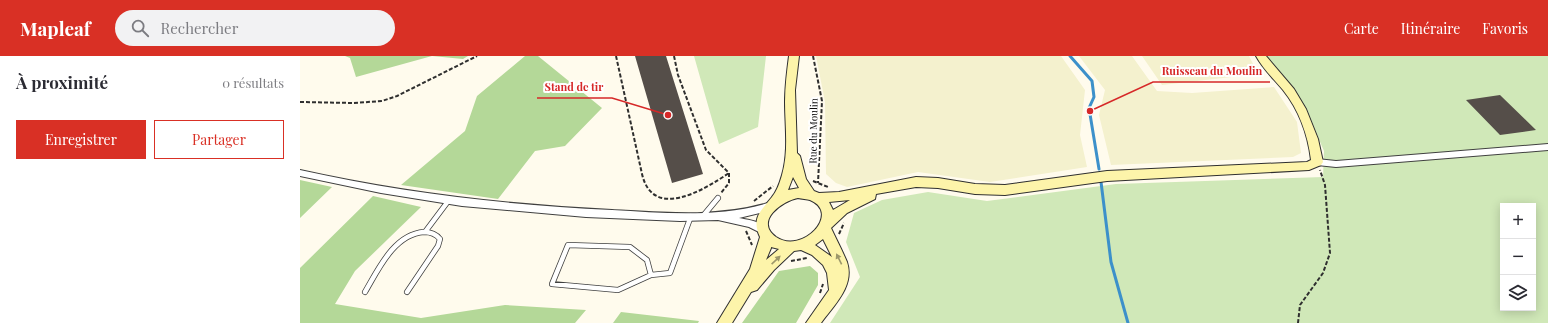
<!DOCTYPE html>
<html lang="fr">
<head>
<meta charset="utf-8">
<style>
	:root { --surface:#fff; --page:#f2f2f3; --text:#2b2b33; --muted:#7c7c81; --line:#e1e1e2; --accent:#d93025 }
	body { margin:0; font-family:"Playfair Display",serif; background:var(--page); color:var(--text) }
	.controls { position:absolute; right:12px; bottom:12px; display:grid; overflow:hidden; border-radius:0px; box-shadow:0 2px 10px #0003 }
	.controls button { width:36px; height:36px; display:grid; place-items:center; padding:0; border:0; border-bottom:1px solid var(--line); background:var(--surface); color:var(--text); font:20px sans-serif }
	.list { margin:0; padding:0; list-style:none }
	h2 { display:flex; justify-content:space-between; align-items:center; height:52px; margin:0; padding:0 16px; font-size:17px }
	h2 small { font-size:13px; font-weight:400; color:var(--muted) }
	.actions { display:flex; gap:8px; padding:12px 16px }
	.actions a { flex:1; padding:9px 0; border:1px solid var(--accent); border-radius:0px; text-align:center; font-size:14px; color:var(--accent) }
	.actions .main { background:var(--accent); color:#fff }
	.icon { flex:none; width:22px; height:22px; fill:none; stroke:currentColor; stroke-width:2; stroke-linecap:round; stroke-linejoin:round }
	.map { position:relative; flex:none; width:1248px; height:267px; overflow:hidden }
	header { display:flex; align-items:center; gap:24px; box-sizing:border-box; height:56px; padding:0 20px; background:var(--accent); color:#fff }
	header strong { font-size:19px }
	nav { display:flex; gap:22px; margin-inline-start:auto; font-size:14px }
	.search { width:280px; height:36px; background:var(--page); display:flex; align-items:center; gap:10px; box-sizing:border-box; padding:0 14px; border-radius:22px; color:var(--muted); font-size:15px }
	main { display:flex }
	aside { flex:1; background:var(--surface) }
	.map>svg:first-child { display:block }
	.farmland { fill:#f4f1ce }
	.green { fill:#d0e8b8; fill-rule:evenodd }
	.forest { fill:#b4d898 }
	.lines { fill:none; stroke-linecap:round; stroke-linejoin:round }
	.stream { stroke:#3c90ca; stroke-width:3 }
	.building { fill:#554e49 }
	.lane-casing { stroke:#404040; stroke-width:6 }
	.street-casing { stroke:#404040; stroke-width:2 }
	.secondary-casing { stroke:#2f2f2f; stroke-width:2 }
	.path { stroke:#2f2f2f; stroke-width:2; stroke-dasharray:4 2; stroke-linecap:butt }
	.lane { stroke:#fff; stroke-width:4.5 }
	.street { fill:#fff; fill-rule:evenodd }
	.secondary { fill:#fdf4aa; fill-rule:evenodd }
	.oneway { fill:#9d986b }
	.labels { text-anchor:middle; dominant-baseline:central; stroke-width:4; stroke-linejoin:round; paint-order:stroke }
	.street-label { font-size:10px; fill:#0d0d0d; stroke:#fff }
	.leader { fill:none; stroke:#d62828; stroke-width:1.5 }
	.callout-dot { fill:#d62828; stroke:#fff; stroke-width:1.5 }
	.callout-label { font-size:11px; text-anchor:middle; font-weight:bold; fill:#d62828; stroke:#fff; stroke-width:4; stroke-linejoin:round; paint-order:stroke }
</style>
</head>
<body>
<header>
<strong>Mapleaf</strong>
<div class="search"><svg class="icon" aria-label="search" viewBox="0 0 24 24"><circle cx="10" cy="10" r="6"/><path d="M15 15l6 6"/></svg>Rechercher</div>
<nav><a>Carte</a><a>Itinéraire</a><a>Favoris</a></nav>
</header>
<main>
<aside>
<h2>À proximité<small>0 résultats</small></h2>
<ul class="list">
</ul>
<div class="actions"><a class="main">Enregistrer</a><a>Partager</a></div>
</aside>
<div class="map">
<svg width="1248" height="267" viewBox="0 0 1248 267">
	<rect width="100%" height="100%" fill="#fffbed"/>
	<path class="farmland" d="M516,0H761L785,34L780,79L787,111L690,126L618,116L547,131L536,127L526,118L525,46Z
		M779,0H832L857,35L892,37L974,31L997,66L1001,97L993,101L811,109L799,59L805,34Z
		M842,0H949L958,18L862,29Z"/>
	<path class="green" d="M394,0H466L458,71L419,88Z
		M966,0H1248V267H530L560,221L546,186L554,157L582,144L628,136L687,145L816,128L1023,121L1024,95L1005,51ZM1203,150H1233V252H1203Z"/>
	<path class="forest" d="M45,0H168L163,3L132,0L56,21L50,2Z
		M225,0H238L302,52L265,90L235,95L198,143L101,129L165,75L177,40Z
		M0,124L32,131L0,162Z
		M73,140L121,151L55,215L35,248L121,262L205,249L286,254L275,267H0V212Z
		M510,210L518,217V229L496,267H442L479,215Z
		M321,256L399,265L398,267H313Z"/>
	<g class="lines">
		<path class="stream" d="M770,0L792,25L794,41L789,52L799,113
			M801,126L811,206L828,267"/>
	</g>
	<path class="building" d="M335,0H366L403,118L372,127Z
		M1200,39L1236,74L1200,79L1166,44Z"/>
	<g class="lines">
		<defs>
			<path id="lane" d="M403,160L418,142
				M125,176L149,144
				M268,189L330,191L347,204L351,219L318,234L252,228Z
				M351,219L370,217L391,160
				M65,236C78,214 94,178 124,176C130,176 136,178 140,183L138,190L107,236"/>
			<path id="street" d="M1248,88V94L1036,111L1017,109L1013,106L1017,103L1036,105Z
				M0,114C103,137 206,149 312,154C364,157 417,162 468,147L471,148L473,151L471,154L468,155L439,162C448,164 462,165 468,174L466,177L463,178L449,171L418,164L380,165L286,161L162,150L81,137L0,120Z"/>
			<path id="secondary" d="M489,0H499L495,34L497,97L500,100L506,123L514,135L519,137L539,136L616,121L638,122L675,128L705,129L807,115L1007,106L1011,104C1008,79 999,54 983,34C974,23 963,13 956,0H966L994,33L1006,53L1018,83L1023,106L1021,109L1009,114L807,125L705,139L675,138L638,132L616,131L576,138L575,143L547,157L531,172C536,183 542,194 547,206C555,230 534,249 521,267H506L529,234L527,217L523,209L512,199L501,194L494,195L474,214L457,234L451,236L432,267H417L450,213L460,181C451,162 461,155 472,141C477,135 480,126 482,119C489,95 485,70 485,46C485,30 487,15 489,0ZM493,121L499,132L488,134ZM498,142C502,143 507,143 510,144C542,157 502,199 476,181C454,165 482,145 498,142ZM550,144L533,154L529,146ZM523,183L532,201L515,189ZM471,191L479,193L466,204L471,192Z"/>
		</defs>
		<use href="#lane" class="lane-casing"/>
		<use href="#street" class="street-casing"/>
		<use href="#secondary" class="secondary-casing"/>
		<path class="path" d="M316,0L342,118C353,165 404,134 429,117
			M374,0L378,19L406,94L429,117V127L421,137
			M513,0L522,45L518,127
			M0,46L54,47L82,45L97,40L177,0
			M513,125L528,131
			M454,145L473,130
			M446,175L452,189
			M539,178L544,167
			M491,205L507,202
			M520,237L523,228
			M998,267L1000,249L1023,217L1030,197L1025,129L1020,114"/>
		<use href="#lane" class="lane"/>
		<use href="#street" class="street"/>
		<use href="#secondary" class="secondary"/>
	</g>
	<defs><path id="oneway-solid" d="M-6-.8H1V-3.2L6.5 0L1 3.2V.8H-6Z"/></defs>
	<g class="oneway">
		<use href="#oneway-solid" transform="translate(539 203) rotate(-116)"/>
		<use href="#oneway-solid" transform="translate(476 204) rotate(-43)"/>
	</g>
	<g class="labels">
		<g class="street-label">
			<text transform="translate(513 75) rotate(-89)">Rue du Moulin</text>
		</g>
	</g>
	<path class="leader" d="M790 55L853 26H970M368 59L312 42H237"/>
	<g class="callout-dot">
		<circle cx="790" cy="55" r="4"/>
		<circle cx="368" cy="59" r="4"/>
	</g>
	<g class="callout-label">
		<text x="912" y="19">Ruisseau du Moulin</text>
		<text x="274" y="35">Stand de tir</text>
	</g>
</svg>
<div class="controls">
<button>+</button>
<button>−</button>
<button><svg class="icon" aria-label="layers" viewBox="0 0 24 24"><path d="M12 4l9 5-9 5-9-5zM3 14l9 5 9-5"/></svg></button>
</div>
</div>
</main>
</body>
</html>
